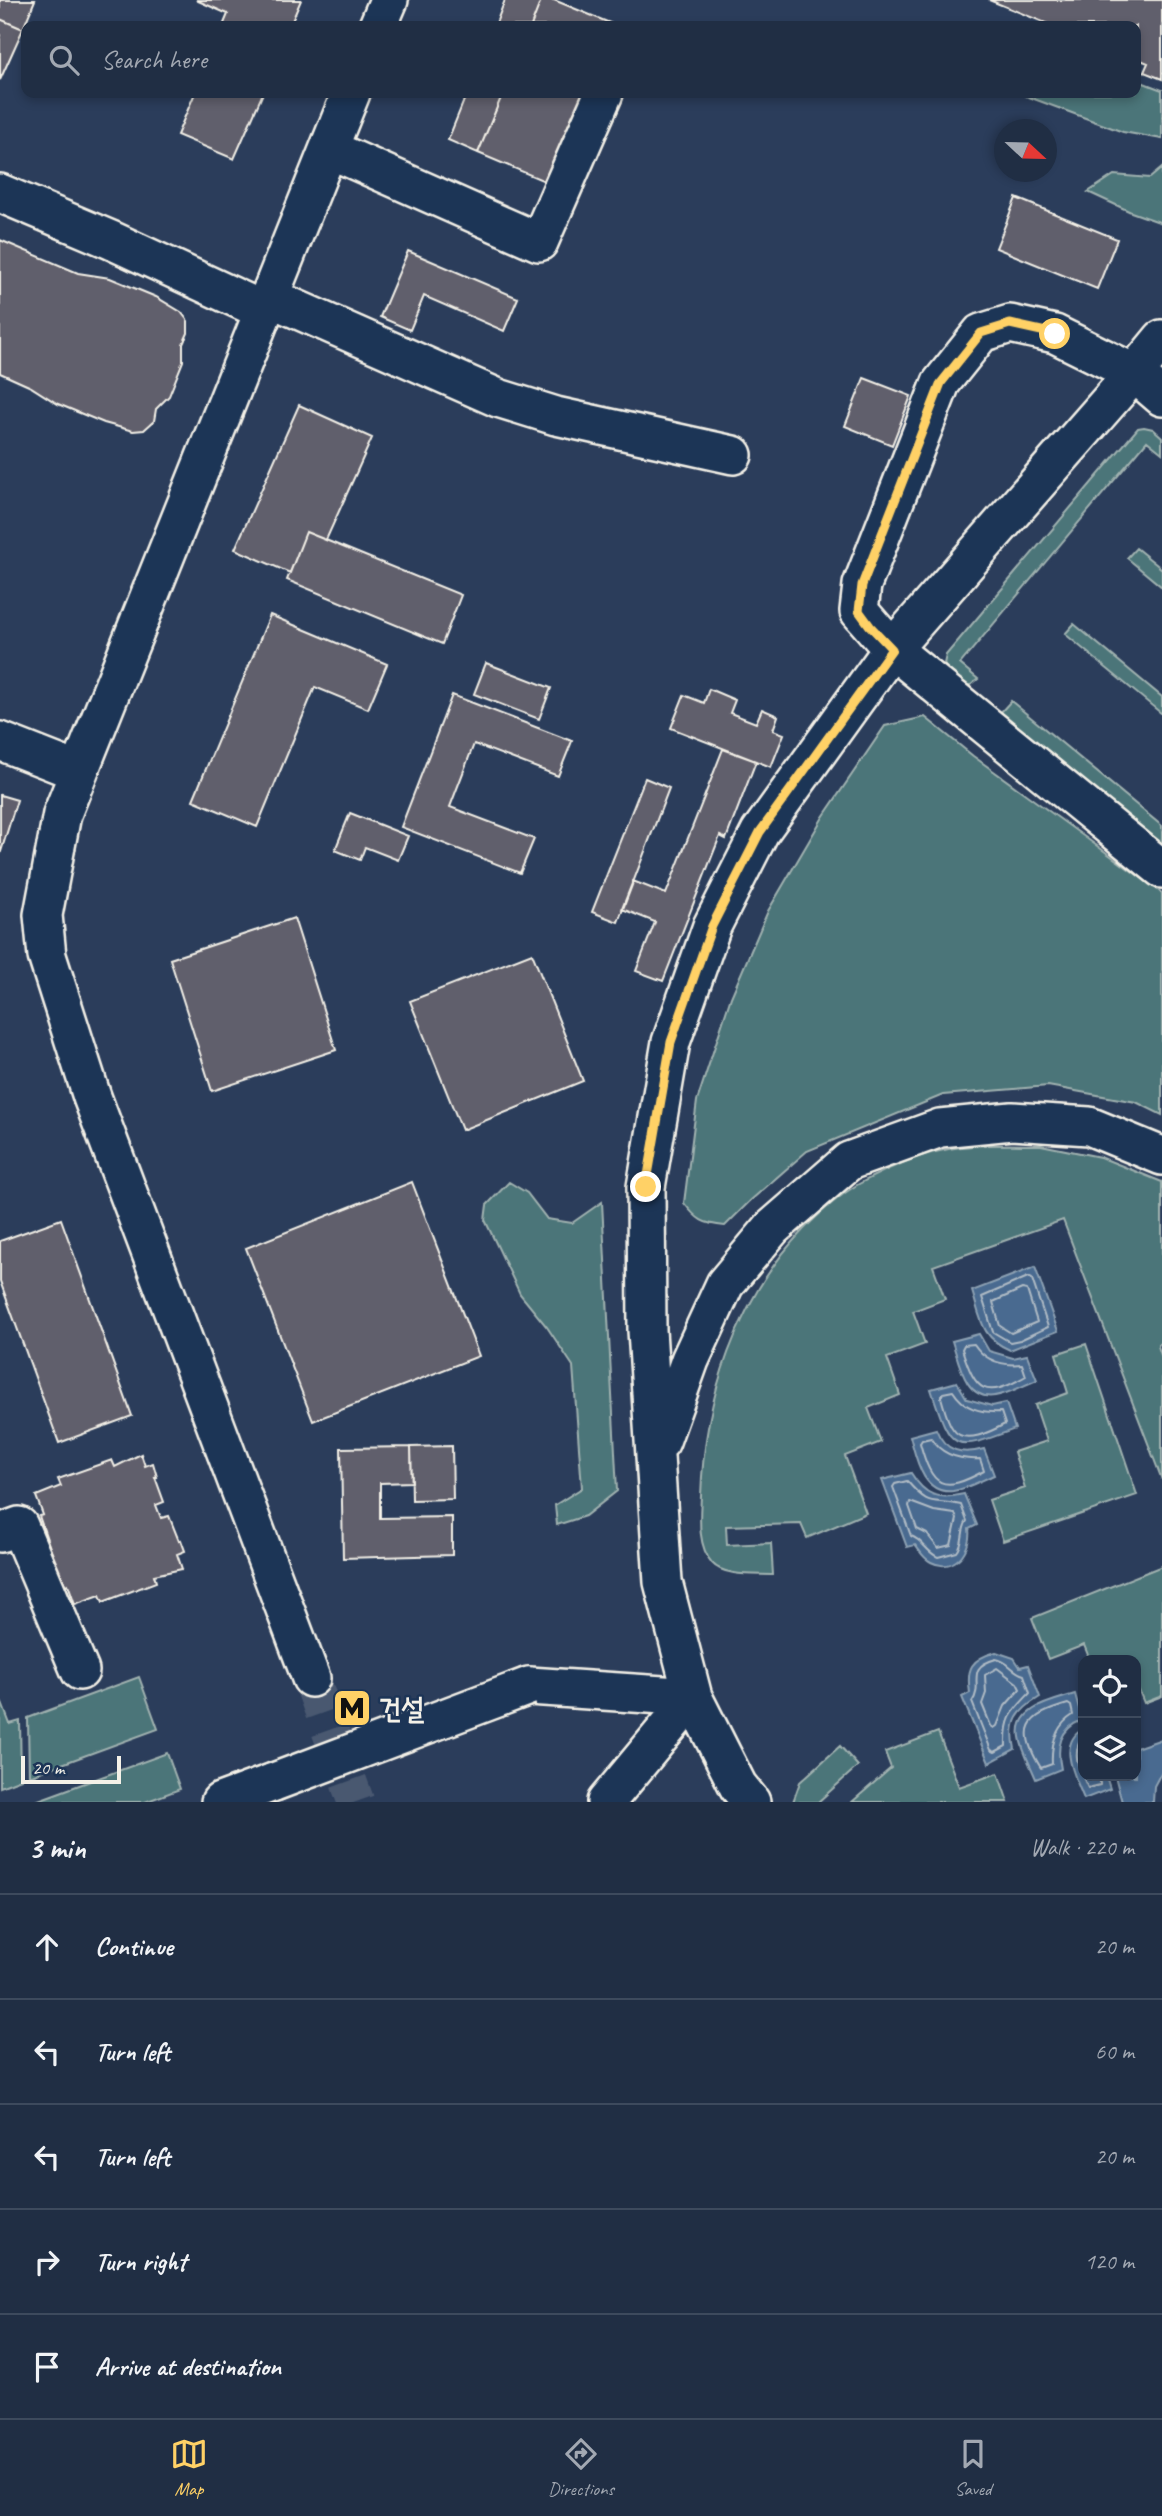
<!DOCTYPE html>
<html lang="en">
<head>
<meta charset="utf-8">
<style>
	:root { --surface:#202e44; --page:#2d3a4f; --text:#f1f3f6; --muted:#a2a8b2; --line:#3d4a5d; --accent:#ffd166 }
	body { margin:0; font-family:Caveat,"Poor Story",sans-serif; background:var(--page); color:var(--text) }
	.controls { position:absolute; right:21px; bottom:21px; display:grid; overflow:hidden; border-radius:14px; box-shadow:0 4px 10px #0003 }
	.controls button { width:63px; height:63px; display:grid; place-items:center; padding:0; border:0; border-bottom:2px solid var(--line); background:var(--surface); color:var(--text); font:35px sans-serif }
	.compass { position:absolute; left:994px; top:119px; width:63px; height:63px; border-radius:50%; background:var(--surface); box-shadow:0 4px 10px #0003; rotate:112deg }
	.scale { position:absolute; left:21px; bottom:18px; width:100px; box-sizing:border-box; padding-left:7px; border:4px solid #f4f1e8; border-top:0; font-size:19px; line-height:24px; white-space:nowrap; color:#f4f1e8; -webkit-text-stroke:5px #1d3557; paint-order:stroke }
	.stop { position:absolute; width:21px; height:21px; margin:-16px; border:5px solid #ffd166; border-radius:50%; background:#fff }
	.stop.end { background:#ffd166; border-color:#fff; box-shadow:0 2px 7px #0008 }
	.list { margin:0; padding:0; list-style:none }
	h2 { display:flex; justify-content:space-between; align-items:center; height:91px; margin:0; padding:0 28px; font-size:30px }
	h2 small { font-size:23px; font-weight:400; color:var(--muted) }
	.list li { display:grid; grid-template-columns:46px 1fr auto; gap:21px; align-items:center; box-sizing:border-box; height:105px; padding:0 28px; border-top:2px solid var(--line) }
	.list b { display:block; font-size:26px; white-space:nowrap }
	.list em { font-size:23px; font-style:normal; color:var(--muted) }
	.icon { flex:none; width:38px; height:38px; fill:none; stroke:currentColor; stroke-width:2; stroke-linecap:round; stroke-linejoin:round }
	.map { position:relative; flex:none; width:1162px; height:1802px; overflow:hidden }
	.search { position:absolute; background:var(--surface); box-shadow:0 4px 10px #0003; left:21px; right:21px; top:21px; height:77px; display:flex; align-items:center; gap:18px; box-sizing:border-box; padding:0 24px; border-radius:14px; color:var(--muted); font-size:26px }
	.sheet { height:616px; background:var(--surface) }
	nav { display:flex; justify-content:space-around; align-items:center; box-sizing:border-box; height:98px; border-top:2px solid var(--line); background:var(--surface); font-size:19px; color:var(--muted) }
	nav a { display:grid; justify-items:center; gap:4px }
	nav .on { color:var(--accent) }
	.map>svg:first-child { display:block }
	.green { fill:#4c7479; stroke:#a0b2b0; stroke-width:2 }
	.water { fill:#496b90; stroke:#8da1b3; stroke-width:2 }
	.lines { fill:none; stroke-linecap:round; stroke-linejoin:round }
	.shore { stroke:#b0bbc5; stroke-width:2 }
	.building { fill:#615e6c; stroke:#f4f1e8; stroke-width:2 }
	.minor-tunnel { stroke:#495870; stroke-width:37; stroke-dasharray:37 18; stroke-linecap:butt }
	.minor-casing { stroke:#f4f1e8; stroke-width:42 }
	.minor { stroke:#1d3557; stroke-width:37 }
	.minor-bridge-casing { stroke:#f4f1e8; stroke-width:42; stroke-linecap:butt }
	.minor-bridge { stroke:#1d3557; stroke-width:37 }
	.route { stroke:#ffd166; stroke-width:9 }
	.labels { text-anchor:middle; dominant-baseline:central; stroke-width:5; stroke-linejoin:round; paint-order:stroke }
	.poi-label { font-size:28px; font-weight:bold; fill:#f4f1e8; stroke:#1d3557; text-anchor:start }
</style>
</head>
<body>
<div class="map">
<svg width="1162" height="1802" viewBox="0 0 1162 1802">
	<rect width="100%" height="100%" fill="#2b3d5b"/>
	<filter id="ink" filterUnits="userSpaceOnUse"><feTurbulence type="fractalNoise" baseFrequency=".0143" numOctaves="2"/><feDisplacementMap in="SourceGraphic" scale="14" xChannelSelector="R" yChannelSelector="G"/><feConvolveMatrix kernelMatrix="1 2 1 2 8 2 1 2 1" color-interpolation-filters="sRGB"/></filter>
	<g filter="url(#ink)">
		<path class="green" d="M1136,80L1162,90V139L1123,132L1018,93H1136Z
			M1162,168V223L1131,212L1088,192L1114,175L1150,178Z
			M1144,427L1153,429L1162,437V453L1147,441L960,664L978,679L971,685H965L948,671L944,664L946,655L1138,428Z
			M1136,548L1162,569V587L1127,558Z
			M1074,624L1162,697V714L1065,634Z
			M1011,701L1162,826V847L1000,713Z
			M925,717L973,756L1162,893V1115L1136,1102L1048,1086L943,1095L807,1151L751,1200L725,1226C703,1224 697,1220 684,1203L697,1101L731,997L768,911L823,817L885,726Z
			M1041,1145L1100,1157L1162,1182V1340L1158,1346L1162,1358V1480L1063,1220L933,1266L945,1299L913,1311L925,1344L887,1358L900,1395L868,1408L881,1442L845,1456L866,1513L807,1538L801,1524L726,1526L727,1545L771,1543L773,1575C755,1574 724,1577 712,1563C697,1545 700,1517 701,1496C704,1399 736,1300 804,1229C820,1213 837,1197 857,1185C891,1166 933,1148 972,1146C995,1144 1018,1145 1041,1145Z
			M509,1182L527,1193L547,1219L572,1223L602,1202L617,1491L585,1516L557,1525L555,1505L582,1488L573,1366L547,1327L520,1294L485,1220L487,1205Z
			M1086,1344L1137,1495L1003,1541L989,1500L1025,1488L1014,1452L1047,1441L1035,1405L1068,1393L1056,1354Z
			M1162,1566V1696L1144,1703L1136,1683V1660H1090L1084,1645L1048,1659L1032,1618Z
			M139,1677L158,1729L29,1776L28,1718Z
			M0,1698L10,1724L20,1721L21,1779L0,1787Z
			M938,1732L959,1787L998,1773L1008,1802H852L891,1768L885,1752Z
			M840,1746L858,1766L818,1802H793L800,1782Z
			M167,1753L180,1789L145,1802H33Z"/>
		<path class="water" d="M1035,1267L1058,1331L1010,1350C981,1338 981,1319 972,1291Z
			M979,1334L989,1351L1013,1358L1027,1355L1037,1380C1024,1385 1009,1394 995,1396C965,1401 959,1362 952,1341Z
			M957,1382L967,1399L992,1406L1006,1403L1015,1429C953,1452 952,1453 931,1389Z
			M936,1429C945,1452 962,1455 984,1449L994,1475C982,1480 966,1489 953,1491C922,1495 916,1457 910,1436Z
			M911,1473C925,1496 938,1500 964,1494L977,1525L969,1529C972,1550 954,1574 931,1562C923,1558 920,1551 915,1545L907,1547L882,1480Z
			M996,1652L1014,1658L1020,1667L1028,1665L1040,1697C1017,1711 1009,1722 1015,1749L989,1763L962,1697L970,1693C966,1668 971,1659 996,1652Z
			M1075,1694L1082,1720C1060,1729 1056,1746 1061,1769L1036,1779C1031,1766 1022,1751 1020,1737C1015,1707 1054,1701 1075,1694Z
			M1083,1729V1776H1106L1110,1789L1084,1799C1076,1778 1056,1744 1083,1729Z
			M1162,1739V1771L1154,1786L1153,1802H1122L1115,1776H1136V1748Z"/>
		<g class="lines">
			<path class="shore" d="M1028,1277L1032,1279L1048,1327L1020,1340L1010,1342L993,1332L982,1297Z
				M1022,1289L1027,1290L1037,1322L1011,1333L1000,1326L993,1302Z
				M974,1344C985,1361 1003,1366 1022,1364L1026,1376C984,1400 976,1392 962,1349L964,1345Z
				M953,1391C964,1409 981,1413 1001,1412L1005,1424C992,1431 964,1446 953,1429C947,1421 944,1407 941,1397L943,1393Z
				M931,1438C942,1456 960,1460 980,1459L984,1471C942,1494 932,1487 920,1443L922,1440Z
				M907,1481C931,1509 931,1498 961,1505L967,1521C960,1531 965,1542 957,1552L938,1557C926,1552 923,1540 911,1536L893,1487L895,1484Z
				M910,1502L934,1511L955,1514L957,1519L951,1545L938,1548L927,1534L917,1529L909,1506Z
				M996,1659C1009,1661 1012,1672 1024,1675L1030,1693C1012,1712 1005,1717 1006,1746L995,1752L991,1750L972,1702C985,1684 963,1668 996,1659Z
				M997,1668L1017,1683L1020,1689L1005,1706L997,1726L994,1728L991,1726L982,1704L986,1693L985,1675Z
				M1068,1704L1071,1706L1073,1715C1055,1726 1051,1744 1052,1764L1041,1768C1016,1728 1026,1716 1068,1704Z
				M1083,1736C1070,1753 1080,1771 1088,1788L1100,1785V1776"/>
		</g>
		<path class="building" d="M0,0H35L23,29L0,19Z
			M196,0H301L290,26H223L228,14Z
			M505,0H541L531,26H495Z
			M541,0H554L617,26H531Z
			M989,0H1162V79L1144,72L1148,63L1136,58V26H1053Z
			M0,19L23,29L0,80Z
			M195,93H263L234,159L177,135Z
			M467,93H503L478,153L448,140Z
			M503,93H584L547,182L478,153Z
			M1016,198L1117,239L1097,289L996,248Z
			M0,240L78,273L110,278L156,297L181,312L188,321V333L183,344V361L169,396L156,409L154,421L144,430L133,431L104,423L58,404L31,387L0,373Z
			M408,251L518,298L504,331L424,296L410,330L380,317Z
			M864,378L911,396L892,445L845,426Z
			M299,405L372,438L326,540L306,532L290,573L235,549Z
			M306,532L461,595L442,644L287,580Z
			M270,615L387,664L368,709L315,687L257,827L193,800Z
			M486,663L551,688L539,719L474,694Z
			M709,689L735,700L730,713L756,723L762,709L778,716L773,730L784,734L771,767L671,728L684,695L704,703Z
			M452,695L572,741L558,776L474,744L450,807L534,839L520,873L401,827Z
			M723,749L756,761L726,839L720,836L663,981L636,971L655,922L622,909L633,881L666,894Z
			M645,778L669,788L618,922L592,912Z
			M0,795L17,800L0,855Z
			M350,813L408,836L398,860L365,847L360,860L335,850Z
			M294,918L336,1050L212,1091L170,959Z
			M532,953L583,1081L462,1130L410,1001Z
			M412,1182L479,1356L313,1421L246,1248Z
			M61,1219L132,1416L59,1443L0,1281V1241Z
			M452,1446L453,1499L412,1500L411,1447Z
			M411,1447L412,1482L380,1483V1518L452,1517V1555L343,1558L341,1448Z
			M141,1454L145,1466L153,1463L157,1477H155L164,1502L156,1505L161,1518L169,1516L179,1541L181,1540L185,1551L177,1554L182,1569L154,1575L156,1582L103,1602L100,1595L75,1604L68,1584L63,1586L39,1516L43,1515L36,1496L61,1486L58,1479L112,1460L115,1467Z"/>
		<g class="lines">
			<path class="minor-tunnel" d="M311,1678L356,1802"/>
			<defs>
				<path id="minor" d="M378,26L389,0
					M329,149L539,242L604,93
					M0,193L111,240L264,311
					M269,297L498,398L556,416L733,455
					M1162,339L1134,373L1162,397
					M0,741L79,772
					M661,1441L690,1360L725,1284L772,1228L849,1161L940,1128L1012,1121L1089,1126L1162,1156
					M0,1533L19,1526L80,1671
					M311,1678L92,1097L47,956L43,915L62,814L351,93
					M529,1686L693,1697
					M220,1802L274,1782
					M606,1802L693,1697
					M751,1802L738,1786L693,1697L663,1582L647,1330L646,1187L671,1042L712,926L760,832L892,649L1134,373L1055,334L1010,324L981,333L941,383L862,585L859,611L892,649L1162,869"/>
			</defs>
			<use href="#minor" class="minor-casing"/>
			<use href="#minor" class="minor"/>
			<defs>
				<path id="minor-bridge" d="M274,1782L529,1686"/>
			</defs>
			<use href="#minor-bridge" class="minor-bridge-casing"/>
			<use href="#minor-bridge" class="minor-bridge"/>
		</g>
	</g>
	<g class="lines" filter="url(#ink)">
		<path class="route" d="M646,1187L671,1042L712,926L760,832L892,649L870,626L859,611L862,585L941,383L981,333L1010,324L1055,334"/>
	</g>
	<defs>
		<symbol id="metro-square" viewBox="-11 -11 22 22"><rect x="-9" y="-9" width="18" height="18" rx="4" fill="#ffd166" stroke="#1d3557"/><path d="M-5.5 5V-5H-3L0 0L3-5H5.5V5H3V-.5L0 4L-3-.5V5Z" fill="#111"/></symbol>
	</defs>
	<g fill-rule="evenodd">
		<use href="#metro-square" x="330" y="1686" width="44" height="44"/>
	</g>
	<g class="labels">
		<g class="poi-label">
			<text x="379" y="1708">건설</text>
		</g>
	</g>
</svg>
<div class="controls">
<button><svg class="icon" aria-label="locate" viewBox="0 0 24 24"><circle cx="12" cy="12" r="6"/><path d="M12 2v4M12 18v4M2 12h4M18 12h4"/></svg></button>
<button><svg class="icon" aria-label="layers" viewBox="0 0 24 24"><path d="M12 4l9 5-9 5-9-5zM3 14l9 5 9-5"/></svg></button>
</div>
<svg class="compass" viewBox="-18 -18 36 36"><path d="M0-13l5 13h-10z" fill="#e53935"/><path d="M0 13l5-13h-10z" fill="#a2a8b2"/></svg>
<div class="scale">20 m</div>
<div class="stop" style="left:1055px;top:334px"></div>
<div class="stop end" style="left:646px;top:1187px"></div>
<div class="search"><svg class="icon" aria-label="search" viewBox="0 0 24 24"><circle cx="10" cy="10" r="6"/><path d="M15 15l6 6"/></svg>Search here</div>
</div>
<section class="sheet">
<h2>3 min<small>Walk · 220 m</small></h2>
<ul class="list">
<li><svg class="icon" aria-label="ahead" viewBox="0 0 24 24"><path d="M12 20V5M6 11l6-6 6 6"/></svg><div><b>Continue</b></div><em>20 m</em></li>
<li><svg class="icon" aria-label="left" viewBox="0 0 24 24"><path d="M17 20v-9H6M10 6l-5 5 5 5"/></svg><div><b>Turn left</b></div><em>60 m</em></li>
<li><svg class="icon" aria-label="left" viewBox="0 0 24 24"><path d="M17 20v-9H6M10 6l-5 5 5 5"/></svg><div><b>Turn left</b></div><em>20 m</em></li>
<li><svg class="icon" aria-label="right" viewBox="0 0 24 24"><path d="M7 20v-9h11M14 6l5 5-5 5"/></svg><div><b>Turn right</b></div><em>120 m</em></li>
<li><svg class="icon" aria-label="arrive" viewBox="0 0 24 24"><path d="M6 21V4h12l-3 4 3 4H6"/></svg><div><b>Arrive at destination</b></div></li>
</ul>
</section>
<nav>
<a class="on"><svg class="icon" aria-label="map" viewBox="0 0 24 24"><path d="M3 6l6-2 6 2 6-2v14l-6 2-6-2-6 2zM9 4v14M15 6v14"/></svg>Map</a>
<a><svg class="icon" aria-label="directions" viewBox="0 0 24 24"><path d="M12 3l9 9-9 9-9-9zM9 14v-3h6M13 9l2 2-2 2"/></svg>Directions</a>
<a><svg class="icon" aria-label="saved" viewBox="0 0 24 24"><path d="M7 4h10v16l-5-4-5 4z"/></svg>Saved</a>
</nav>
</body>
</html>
